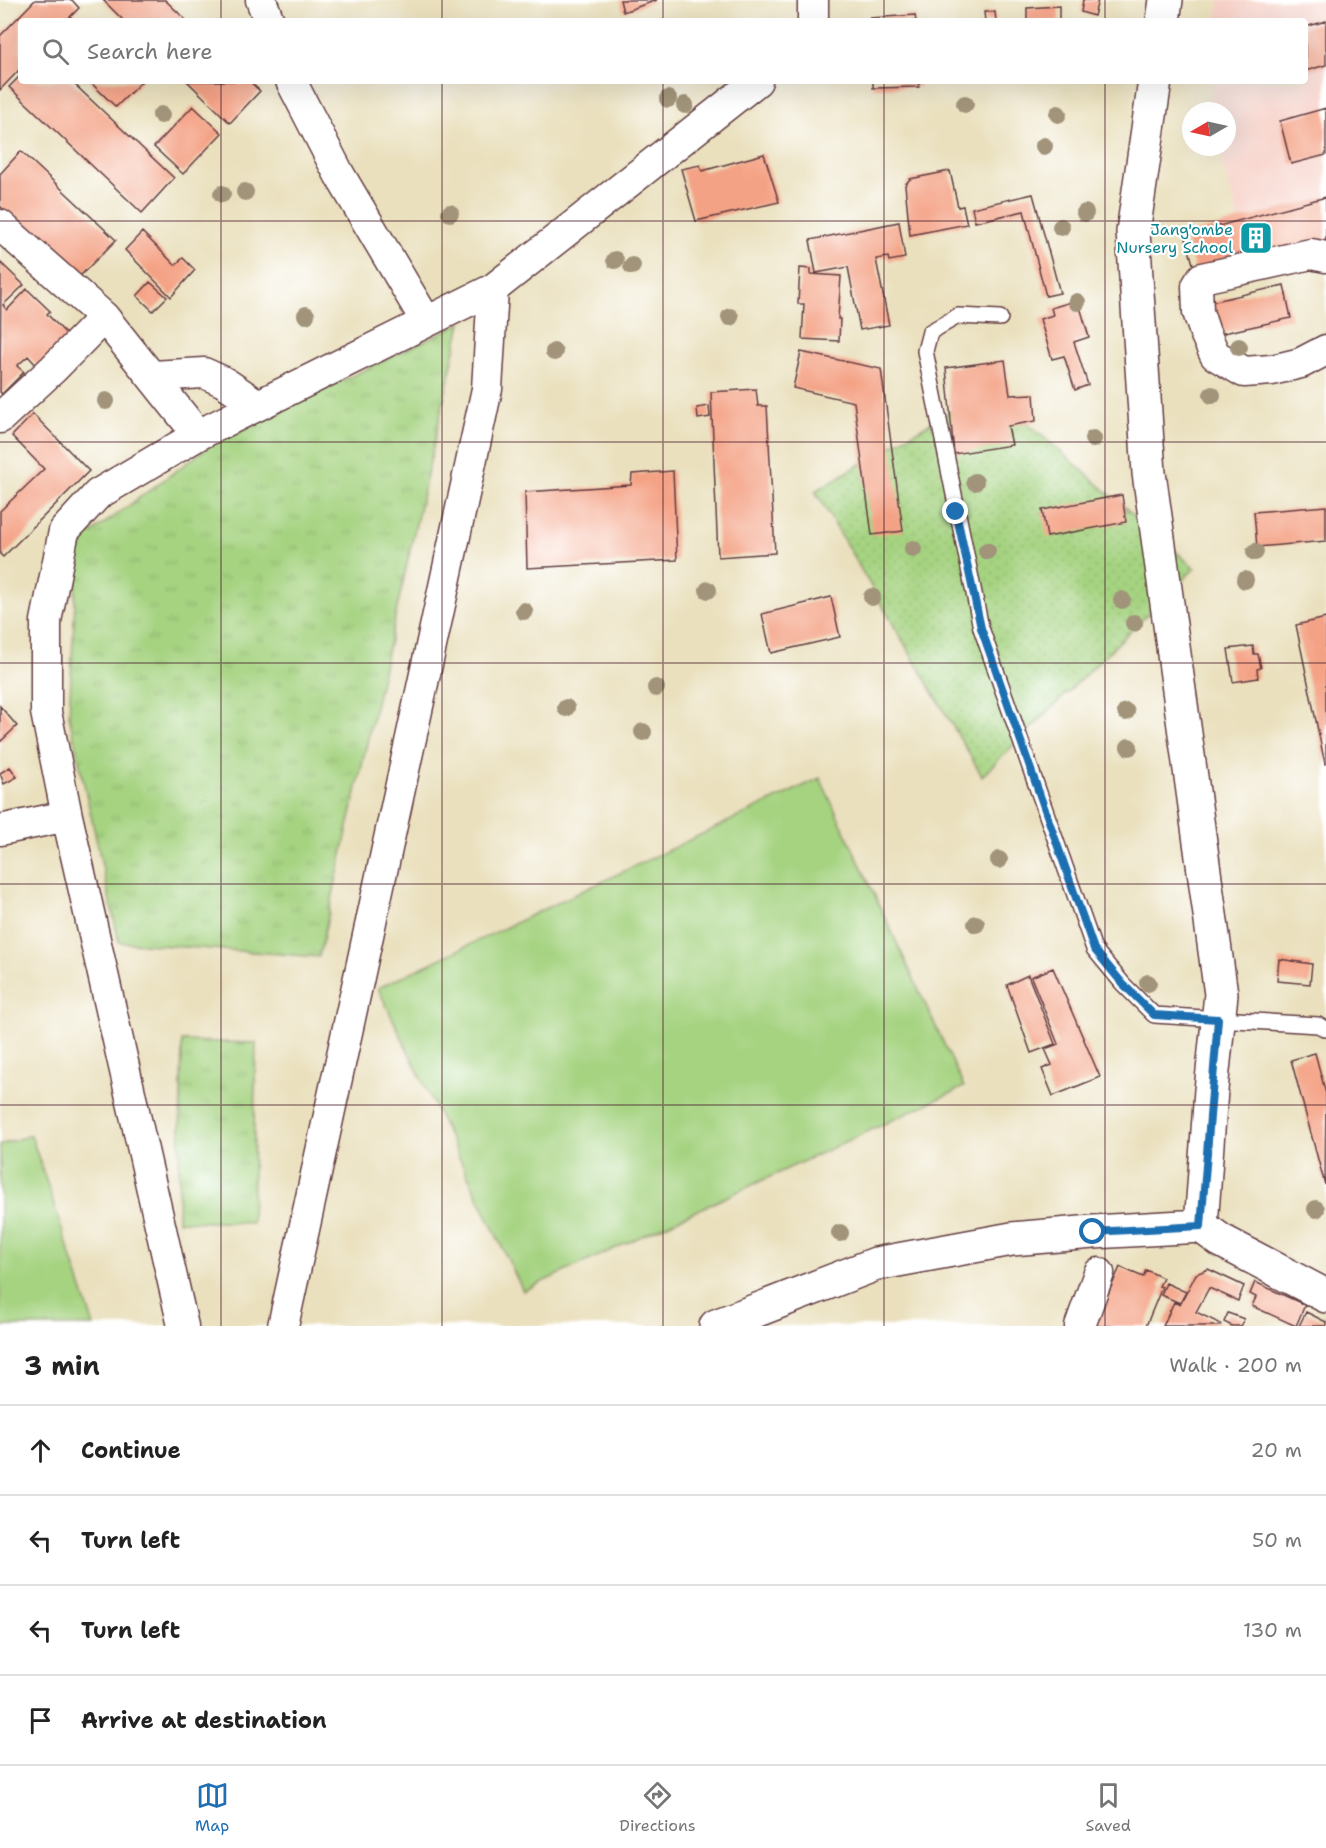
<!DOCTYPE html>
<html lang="en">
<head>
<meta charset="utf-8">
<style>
	:root { --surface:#fff; --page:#f6f6f6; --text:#222; --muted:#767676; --line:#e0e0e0; --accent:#1f6fb2 }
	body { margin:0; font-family:"Shantell Sans",sans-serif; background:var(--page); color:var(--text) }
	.compass { position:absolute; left:1182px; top:102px; width:54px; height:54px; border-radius:50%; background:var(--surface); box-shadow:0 6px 24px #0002; rotate:261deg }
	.stop { position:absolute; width:18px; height:18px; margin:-14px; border:4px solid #1f6fb2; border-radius:50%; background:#fff }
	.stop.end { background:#1f6fb2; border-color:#fff; box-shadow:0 2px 6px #0008 }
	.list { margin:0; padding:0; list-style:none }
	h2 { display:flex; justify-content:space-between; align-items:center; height:78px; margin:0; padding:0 24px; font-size:26px }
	h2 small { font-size:20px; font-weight:400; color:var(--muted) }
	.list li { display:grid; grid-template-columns:39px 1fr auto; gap:18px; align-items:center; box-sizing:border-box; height:90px; padding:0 24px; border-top:2px solid var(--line) }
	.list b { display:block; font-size:22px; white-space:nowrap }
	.list em { font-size:20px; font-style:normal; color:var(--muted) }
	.icon { flex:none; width:33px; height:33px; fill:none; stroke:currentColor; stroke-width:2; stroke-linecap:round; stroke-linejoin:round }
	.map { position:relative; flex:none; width:1326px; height:1326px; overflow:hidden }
	.search { position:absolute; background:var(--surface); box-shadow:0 6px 24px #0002; left:18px; right:18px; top:18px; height:66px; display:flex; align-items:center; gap:15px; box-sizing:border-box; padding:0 21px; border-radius:6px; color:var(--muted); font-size:22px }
	.sheet { height:438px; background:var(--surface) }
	nav { display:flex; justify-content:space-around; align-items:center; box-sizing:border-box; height:84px; border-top:2px solid var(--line); background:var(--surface); font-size:16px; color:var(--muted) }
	nav a { display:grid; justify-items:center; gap:3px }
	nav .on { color:var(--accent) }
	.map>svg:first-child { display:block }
	.built { fill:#f7d1c8 }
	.grass { fill:url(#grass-dots); stroke:#787956; stroke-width:1.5 }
	.park { fill:url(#park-tufts); stroke:#787956; stroke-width:1.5 }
	.garden { fill:#a5d380; stroke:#787956; stroke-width:1.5 }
	.building { fill:#f4a285 }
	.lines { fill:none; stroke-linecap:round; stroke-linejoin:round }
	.lane-casing { stroke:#623c41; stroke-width:18 }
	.street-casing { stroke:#623c41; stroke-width:33 }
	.secondary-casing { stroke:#623c41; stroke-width:36 }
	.lane { stroke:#fff; stroke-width:15 }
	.street { stroke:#fff; stroke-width:30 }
	.secondary { stroke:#fff; stroke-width:33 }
	.tree { fill:#a1947a }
	.route { stroke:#1f6fb2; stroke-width:8 }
	.grid { fill:none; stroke:#4a1f2b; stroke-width:1.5; stroke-opacity:0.55 }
	.labels { text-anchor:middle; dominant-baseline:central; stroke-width:4.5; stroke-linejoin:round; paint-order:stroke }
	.culture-label { font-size:16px; fill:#0d838f; stroke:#fff; text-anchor:end }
</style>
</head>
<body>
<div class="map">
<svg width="1326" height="1326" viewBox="0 0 1326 1326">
	<defs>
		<pattern id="grass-dots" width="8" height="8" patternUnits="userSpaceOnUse" patternTransform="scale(1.5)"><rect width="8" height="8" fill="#a5d380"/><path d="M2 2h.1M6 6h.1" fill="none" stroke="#90b56f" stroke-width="1.8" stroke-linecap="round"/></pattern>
		<pattern id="park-tufts" width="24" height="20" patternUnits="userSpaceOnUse" patternTransform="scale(1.5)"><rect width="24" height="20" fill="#a5d380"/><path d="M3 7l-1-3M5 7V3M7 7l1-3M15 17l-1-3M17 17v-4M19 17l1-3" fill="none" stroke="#90b56f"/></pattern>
	</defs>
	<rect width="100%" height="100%" fill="#fff"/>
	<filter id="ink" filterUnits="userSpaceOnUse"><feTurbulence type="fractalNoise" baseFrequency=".0167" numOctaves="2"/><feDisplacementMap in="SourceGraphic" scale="12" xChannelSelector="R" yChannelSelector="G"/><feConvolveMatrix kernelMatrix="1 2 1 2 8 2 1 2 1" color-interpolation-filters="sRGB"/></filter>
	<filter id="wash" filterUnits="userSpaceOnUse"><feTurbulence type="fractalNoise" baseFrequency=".008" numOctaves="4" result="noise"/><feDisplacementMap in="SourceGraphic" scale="24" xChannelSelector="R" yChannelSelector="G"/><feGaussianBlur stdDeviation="1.35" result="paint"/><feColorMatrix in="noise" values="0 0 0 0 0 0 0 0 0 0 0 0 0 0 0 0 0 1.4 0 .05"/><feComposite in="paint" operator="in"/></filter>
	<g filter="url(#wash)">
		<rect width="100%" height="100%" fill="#eae0bd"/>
		<path class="built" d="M1219,0H1326V247L1251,262L1218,147H1227V111H1210L1213,81H1305V21H1217Z"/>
		<path class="grass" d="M988,389L1195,568L982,776L815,491Z"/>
		<path class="park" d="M461,323L319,957L119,942L69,716L78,543L214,443Z
			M182,1041L256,1043L252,1223L178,1221Z"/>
		<path class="garden" d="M820,778L964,1087L523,1291L378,988Z
			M31,1135L94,1326H0V1145Z"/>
		<g id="blocks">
			<path class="building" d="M35,0H72L79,8L66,21H21V68L0,90V36Z
				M103,0H165L187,21H124Z
				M620,0H657L623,12Z
				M1083,0H1098L1094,16L1081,12Z
				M1059,6V21H1027V8Z
				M984,12H995L996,21H985Z
				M915,15L916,21H870V18Z
				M1326,21V65L1305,71V27Z
				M21,75V81H71L174,178L142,213L9,87Z
				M89,81H142L116,107Z
				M187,81H249L260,91L230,123Z
				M873,81H919V87L873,88Z
				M193,106L222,133L183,174L154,147Z
				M1326,108V155L1291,164L1280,121Z
				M21,151L116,240L77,279L0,206V174Z
				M764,154L779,202L696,221L681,169L700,165L702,171Z
				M950,171L958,207L963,206L967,224L910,235L905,185L910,179Z
				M1033,194L1060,293L1046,296L1024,211L975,222L972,208Z
				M1326,197V240L1196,275L1185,235Z
				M899,222L905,258L889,261L888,257L876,259L889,325L860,330L848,267L816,273L810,240Z
				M142,232L175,265L183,258L195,270L171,297L125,250Z
				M1,263L24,285L3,305L7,310L27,289L50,311L47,314L70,338L37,366L28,356L17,366L24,372L2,394L0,392Z
				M800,268L811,269V274L841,276L838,319H840L839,341L802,339L804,304H798Z
				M150,282L167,297L153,311L137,296Z
				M1284,285L1291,318L1219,334L1211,302Z
				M1078,300L1089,337L1074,342L1088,385L1075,390L1064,356L1052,359L1040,319L1053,315L1051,308Z
				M801,352L881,369L903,531L872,535L854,402L793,388Z
				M1005,360L1010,395L1034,394L1036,421L1008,426L1012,445L954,454L946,368Z
				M756,389L758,406H767L775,553L718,557L711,392Z
				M709,406L710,417L698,419L697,408Z
				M33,414L89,471L3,557L0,554V511L44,469L12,436Z
				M673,471L677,560L527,568L525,492L631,485L632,474Z
				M1122,495L1126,522L1047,537L1042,510Z
				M1326,506V541L1257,547L1254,512Z
				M831,597L840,637L771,653L762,614Z
				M1326,618V764H1325L1296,625Z
				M1253,646L1254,654H1258L1261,668L1257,669L1258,678L1233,682L1228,649Z
				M0,706L17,726L0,742Z
				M10,767L17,777L4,784L0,773Z
				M1279,959L1312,964L1310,984L1277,981Z
				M1053,968L1100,1077L1053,1096L1042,1069L1052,1065L1045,1049L1058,1044L1031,977Z
				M1028,975L1055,1044L1031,1053L1007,985Z
				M1315,1053L1326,1094L1325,1185L1291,1060Z
				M1120,1267L1143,1277L1146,1270L1163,1278L1159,1286L1162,1287L1146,1326H1094Z
				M1208,1269L1244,1286L1238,1301L1209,1288L1196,1312L1221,1324L1220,1326H1163L1174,1302L1180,1305L1196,1274Z
				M1255,1282L1305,1305L1296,1326L1252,1306L1256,1297L1250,1294Z
				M1166,1283L1186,1292L1180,1303L1161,1295Z
				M1306,1312L1326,1322V1326H1299Z
				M1228,1313L1244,1319L1241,1326H1232L1224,1322Z"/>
		</g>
	</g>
	<g filter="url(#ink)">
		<use href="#blocks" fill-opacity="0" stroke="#623c41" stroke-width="1.5"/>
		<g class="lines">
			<defs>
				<path id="lane" d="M1000,318L958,316L930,332L925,351L981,628L1094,949L1123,984L1154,1015L1318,1025L1326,1029"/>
				<path id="street" d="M261,0L269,21
					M813,21V0
					M291,81L339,174L426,321
					M0,225L104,317L53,369L0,418
					M1326,257L1311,254L1202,278L1197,286L1198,312L1205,333L1215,355L1244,372L1272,370L1301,363L1326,350
					M493,289L757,81
					M104,317L198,435
					M152,376L204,373L224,382L258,405
					M0,830L67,816
					M183,1326L67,816L46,712V621L64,531L98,494L198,435L493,289L487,389L283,1326
					M1080,1326L1099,1273"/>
				<path id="secondary" d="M1163,21L1166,0
					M1155,81L1133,232L1149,473L1221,994L1211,1090L1201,1226L1220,1240L1326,1296
					M716,1326L876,1264L1012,1239L1093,1232L1201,1226"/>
			</defs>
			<use href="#lane" class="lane-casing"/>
			<use href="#street" class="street-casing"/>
			<use href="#secondary" class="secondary-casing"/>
			<use href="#lane" class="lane"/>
			<use href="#street" class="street"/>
			<use href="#secondary" class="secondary"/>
		</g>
		<g class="tree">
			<circle cx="668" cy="99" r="9"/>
			<circle cx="965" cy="104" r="9"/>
			<circle cx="685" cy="105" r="9"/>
			<circle cx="1058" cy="114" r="9"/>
			<circle cx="161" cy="115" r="9"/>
			<circle cx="1044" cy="146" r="9"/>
			<circle cx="245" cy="192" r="9"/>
			<circle cx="222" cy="194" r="9"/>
			<circle cx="450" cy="213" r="9"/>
			<circle cx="1085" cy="213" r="9"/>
			<circle cx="1061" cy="227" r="9"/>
			<circle cx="615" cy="260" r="9"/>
			<circle cx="632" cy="266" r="9"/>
			<circle cx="1077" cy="302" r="9"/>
			<circle cx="306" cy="315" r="9"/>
			<circle cx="730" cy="317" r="9"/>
			<circle cx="1239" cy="347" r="9"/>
			<circle cx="554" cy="352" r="9"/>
			<circle cx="1212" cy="395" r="9"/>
			<circle cx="106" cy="401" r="9"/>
			<circle cx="1093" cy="439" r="9"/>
			<circle cx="975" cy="482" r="9"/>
			<circle cx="913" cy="549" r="9"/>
			<circle cx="987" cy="551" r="9"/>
			<circle cx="1255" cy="552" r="9"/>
			<circle cx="1245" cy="580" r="9"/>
			<circle cx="708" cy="590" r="9"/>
			<circle cx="872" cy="597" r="9"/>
			<circle cx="1122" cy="600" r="9"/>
			<circle cx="524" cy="611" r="9"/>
			<circle cx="1134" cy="623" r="9"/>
			<circle cx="656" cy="688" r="9"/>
			<circle cx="566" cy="708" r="9"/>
			<circle cx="1126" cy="712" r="9"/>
			<circle cx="643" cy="732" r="9"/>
			<circle cx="1129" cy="747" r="9"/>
			<circle cx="999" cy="860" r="9"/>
			<circle cx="976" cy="924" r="9"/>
			<circle cx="1148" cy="983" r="9"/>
			<circle cx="1316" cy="1209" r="9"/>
			<circle cx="840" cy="1233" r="9"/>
		</g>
	</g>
	<g class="lines" filter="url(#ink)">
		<path class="route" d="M956,512L981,628L1094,949L1123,984L1154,1015L1218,1019L1201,1226L1093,1232"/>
	</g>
	<path class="grid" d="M221,0V21M442,0V21M663,0V21M884,0V21M1105,0V21M221,81V1326M442,81V1326M663,81V1326M884,81V1326M1105,81V1326M0,221H1326M0,442H1326M0,663H1326M0,884H1326M0,1105H1326"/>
	<defs>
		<symbol id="building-square" viewBox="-11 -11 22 22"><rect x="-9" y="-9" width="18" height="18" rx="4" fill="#0f9aa8" stroke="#fff"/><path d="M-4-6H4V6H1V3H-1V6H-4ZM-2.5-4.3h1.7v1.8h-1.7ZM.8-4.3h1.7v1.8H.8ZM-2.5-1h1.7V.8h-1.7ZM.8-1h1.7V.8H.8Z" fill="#fff"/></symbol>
	</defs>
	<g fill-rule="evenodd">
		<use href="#building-square" x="1237" y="219" width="38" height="38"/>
	</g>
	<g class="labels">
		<g class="culture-label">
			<text x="1233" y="229">Jang'ombe<tspan x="1233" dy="18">Nursery School</tspan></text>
		</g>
	</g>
</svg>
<svg class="compass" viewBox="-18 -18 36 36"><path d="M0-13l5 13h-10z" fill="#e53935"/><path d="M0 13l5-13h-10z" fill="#767676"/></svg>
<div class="stop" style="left:1093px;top:1232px"></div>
<div class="stop end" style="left:956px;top:512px"></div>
<div class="search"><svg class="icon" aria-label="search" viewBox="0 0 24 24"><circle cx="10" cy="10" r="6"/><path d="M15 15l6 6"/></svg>Search here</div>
</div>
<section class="sheet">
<h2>3 min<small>Walk · 200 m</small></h2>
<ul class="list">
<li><svg class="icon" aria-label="ahead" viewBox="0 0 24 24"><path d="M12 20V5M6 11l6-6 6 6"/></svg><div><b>Continue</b></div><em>20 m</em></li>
<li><svg class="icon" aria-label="left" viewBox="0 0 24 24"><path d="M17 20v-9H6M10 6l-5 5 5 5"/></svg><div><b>Turn left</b></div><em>50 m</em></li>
<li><svg class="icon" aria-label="left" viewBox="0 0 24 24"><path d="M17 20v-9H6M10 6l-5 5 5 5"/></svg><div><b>Turn left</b></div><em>130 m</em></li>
<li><svg class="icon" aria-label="arrive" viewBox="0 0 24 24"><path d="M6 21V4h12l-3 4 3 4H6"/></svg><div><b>Arrive at destination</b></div></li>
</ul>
</section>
<nav>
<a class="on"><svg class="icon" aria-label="map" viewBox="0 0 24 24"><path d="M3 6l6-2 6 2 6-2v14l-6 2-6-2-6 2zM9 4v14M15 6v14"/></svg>Map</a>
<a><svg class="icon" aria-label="directions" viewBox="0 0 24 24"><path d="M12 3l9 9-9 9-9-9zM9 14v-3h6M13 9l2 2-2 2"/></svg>Directions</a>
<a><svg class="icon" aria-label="saved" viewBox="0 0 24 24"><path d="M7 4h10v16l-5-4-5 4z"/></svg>Saved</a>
</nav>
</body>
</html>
